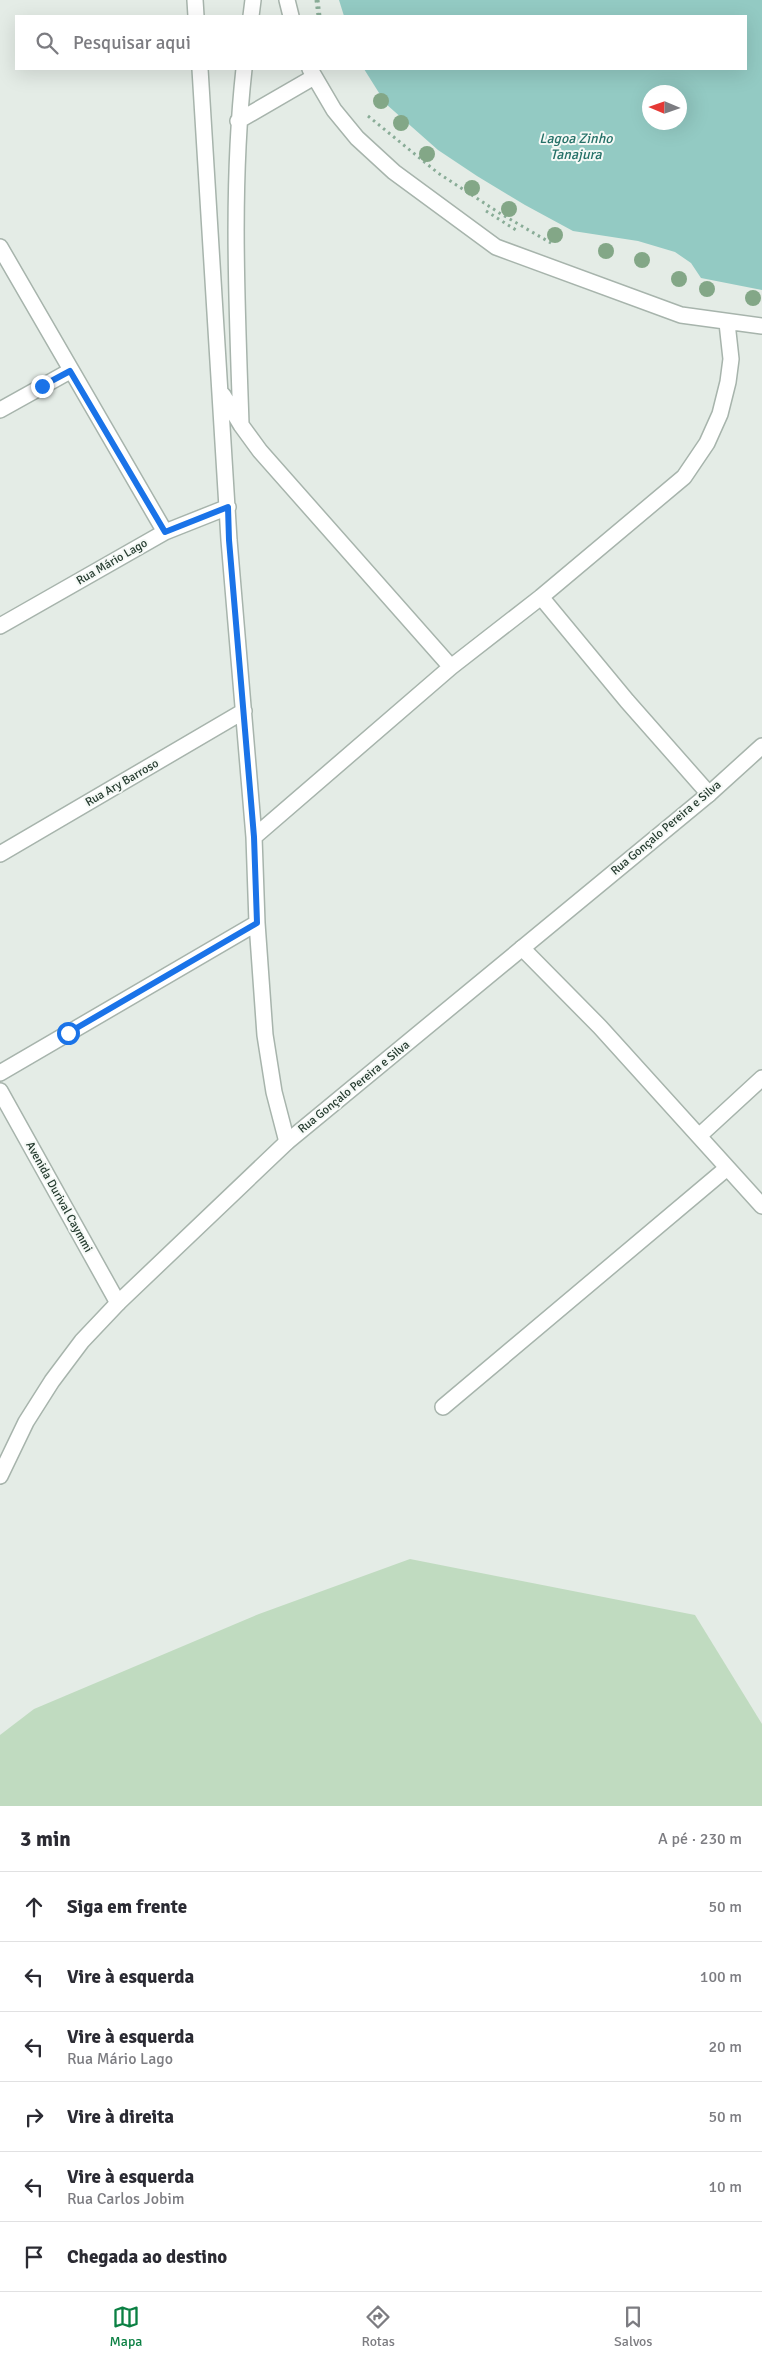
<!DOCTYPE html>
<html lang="pt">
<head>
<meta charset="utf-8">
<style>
	:root { --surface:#fff; --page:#f2f2f3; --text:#2b2b33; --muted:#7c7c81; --line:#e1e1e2; --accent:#0b8043 }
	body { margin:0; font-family:Signika,sans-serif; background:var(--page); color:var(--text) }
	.compass { position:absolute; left:642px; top:85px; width:45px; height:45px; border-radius:50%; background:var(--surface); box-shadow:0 5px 20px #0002; rotate:272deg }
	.stop { position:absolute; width:15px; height:15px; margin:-11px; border:4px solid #1a73e8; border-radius:50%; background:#fff }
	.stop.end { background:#1a73e8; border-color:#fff; box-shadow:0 1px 5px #0008 }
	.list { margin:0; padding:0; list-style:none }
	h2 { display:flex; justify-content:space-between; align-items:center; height:65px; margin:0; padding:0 20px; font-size:21px }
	h2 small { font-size:16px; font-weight:400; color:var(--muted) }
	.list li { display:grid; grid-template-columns:32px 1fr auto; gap:15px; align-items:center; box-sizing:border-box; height:70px; padding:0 20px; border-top:1px solid var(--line) }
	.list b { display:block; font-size:19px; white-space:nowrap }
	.list p { margin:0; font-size:16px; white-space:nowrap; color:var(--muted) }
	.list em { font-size:16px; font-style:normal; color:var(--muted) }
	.icon { flex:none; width:28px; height:28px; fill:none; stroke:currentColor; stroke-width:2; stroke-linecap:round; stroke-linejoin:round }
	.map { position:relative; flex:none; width:762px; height:1806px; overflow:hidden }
	.search { position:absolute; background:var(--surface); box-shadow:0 5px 20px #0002; left:15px; right:15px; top:15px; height:55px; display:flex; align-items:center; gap:12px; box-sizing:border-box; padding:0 18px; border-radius:0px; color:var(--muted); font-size:19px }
	.sheet { height:485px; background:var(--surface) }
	nav { display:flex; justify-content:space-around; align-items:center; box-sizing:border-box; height:70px; border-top:1px solid var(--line); background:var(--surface); font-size:14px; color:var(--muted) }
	nav a { display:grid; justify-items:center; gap:2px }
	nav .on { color:var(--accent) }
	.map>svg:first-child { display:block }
	.green { fill:#c0dbc0 }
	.water { fill:#93cac3; fill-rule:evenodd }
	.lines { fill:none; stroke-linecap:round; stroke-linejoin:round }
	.minor-casing { stroke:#a7b4ac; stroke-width:18 }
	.tertiary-casing { stroke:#a7b4ac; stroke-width:18 }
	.path { stroke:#89ac97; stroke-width:3; stroke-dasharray:2.5 4; stroke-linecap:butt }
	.minor { stroke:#fff; stroke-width:15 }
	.tertiary { stroke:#fff; stroke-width:15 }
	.tree { fill:#83a787 }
	.route { stroke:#1a73e8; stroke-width:6 }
	.labels { text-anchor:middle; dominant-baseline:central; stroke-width:4; stroke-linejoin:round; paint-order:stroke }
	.street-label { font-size:12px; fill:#263c30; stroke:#f5f9f6 }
	.water-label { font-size:14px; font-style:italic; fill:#267168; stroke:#f5f9f6 }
</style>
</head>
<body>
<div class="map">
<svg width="762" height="1806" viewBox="0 0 762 1806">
	<rect width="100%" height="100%" fill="#e4ece6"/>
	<path class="green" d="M410,1559L695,1615L762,1724V1806H0V1735L34,1709L259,1614Z"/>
	<path class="water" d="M339,0H762V290L701,278L691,263L675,252L638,241L573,231L525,205L477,176L438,150L386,104L364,69H746V16H344ZM650,92H680V122H650Z"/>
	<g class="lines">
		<defs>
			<path id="minor" d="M195,0L196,16
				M287,0L291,16
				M251,16L253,0
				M200,69L229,540L254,837L257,923L265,1035L274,1092L287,1142
				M310,69L334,110L357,138L394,172L496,247L681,315L762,326
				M238,121L314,77
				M0,247L165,532
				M223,395L241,425L260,451L451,667
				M0,410L70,371
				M241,424C237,305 231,187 244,69
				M541,597L627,701L709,794
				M0,626L165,532L228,507
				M254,837L451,667L541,597L684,477L707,443L720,414L728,382L731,359L727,323
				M0,854L244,711
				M522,948L600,1027L762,1206
				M0,1073L257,923
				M0,1091L118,1303
				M699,1136L762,1078
				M443,1407L727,1168"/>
			<path id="tertiary" d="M0,1476L26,1422L52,1381L82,1341L118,1303L287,1142L709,794L762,746"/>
		</defs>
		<use href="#minor" class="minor-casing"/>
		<use href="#tertiary" class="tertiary-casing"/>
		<path class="path" d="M316,0L318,16
			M318,0L320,16
			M368,116L438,173L501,214L551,243
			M486,211L516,230"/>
		<use href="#minor" class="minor"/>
		<use href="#tertiary" class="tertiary"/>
	</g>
	<g class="tree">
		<circle cx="381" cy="101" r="8"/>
		<circle cx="401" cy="123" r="8"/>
		<circle cx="427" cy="154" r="8"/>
		<circle cx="472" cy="188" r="8"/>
		<circle cx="509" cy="209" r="8"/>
		<circle cx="555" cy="235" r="8"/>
		<circle cx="606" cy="251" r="8"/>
		<circle cx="642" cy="260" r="8"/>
		<circle cx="679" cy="279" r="8"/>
		<circle cx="707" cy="289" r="8"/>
		<circle cx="753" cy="298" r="8"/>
	</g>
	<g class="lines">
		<path class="route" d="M42,386L70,371L165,532L228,507L229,540L254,837L257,923L68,1033"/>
	</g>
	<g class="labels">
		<g class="street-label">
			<text transform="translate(112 562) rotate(-30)">Rua Mário Lago</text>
			<text transform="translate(122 783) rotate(-30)">Rua Ary Barroso</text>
			<text transform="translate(666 828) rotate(-40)">Rua Gonçalo Pereira e Silva</text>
			<text transform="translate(354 1087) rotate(-39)">Rua Gonçalo Pereira e Silva</text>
			<text transform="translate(59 1197) rotate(61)">Avenida Durival Caymmi</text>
		</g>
		<g class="water-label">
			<text x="576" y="138">Lagoa Zinho<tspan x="576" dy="16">Tanajura</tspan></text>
		</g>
	</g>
</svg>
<svg class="compass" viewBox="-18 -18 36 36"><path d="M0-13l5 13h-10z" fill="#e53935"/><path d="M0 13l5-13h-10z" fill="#7c7c81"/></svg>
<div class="stop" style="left:68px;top:1033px"></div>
<div class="stop end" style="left:42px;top:386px"></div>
<div class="search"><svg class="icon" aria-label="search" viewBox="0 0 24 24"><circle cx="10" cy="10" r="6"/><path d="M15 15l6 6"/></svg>Pesquisar aqui</div>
</div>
<section class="sheet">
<h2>3 min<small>A pé · 230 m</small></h2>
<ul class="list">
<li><svg class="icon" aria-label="ahead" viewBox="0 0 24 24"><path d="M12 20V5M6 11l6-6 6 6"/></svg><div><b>Siga em frente</b></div><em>50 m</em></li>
<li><svg class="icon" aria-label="left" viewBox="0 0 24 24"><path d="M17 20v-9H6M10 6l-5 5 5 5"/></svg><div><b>Vire à esquerda</b></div><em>100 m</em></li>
<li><svg class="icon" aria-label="left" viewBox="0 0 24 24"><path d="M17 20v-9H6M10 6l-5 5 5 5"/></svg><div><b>Vire à esquerda</b><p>Rua Mário Lago</p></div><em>20 m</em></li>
<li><svg class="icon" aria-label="right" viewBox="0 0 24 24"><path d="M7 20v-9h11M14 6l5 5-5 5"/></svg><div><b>Vire à direita</b></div><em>50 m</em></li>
<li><svg class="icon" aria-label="left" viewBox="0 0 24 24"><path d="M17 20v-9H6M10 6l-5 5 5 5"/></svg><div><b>Vire à esquerda</b><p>Rua Carlos Jobim</p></div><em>10 m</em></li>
<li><svg class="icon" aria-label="arrive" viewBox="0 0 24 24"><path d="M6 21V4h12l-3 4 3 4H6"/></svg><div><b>Chegada ao destino</b></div></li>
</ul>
</section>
<nav>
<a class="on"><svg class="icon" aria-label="map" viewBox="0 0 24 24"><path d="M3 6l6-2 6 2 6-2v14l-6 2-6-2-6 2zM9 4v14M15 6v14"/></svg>Mapa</a>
<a><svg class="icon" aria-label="directions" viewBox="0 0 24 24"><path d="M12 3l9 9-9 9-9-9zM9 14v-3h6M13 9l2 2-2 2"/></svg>Rotas</a>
<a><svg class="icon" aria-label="saved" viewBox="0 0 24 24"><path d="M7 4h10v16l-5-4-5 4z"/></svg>Salvos</a>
</nav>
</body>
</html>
